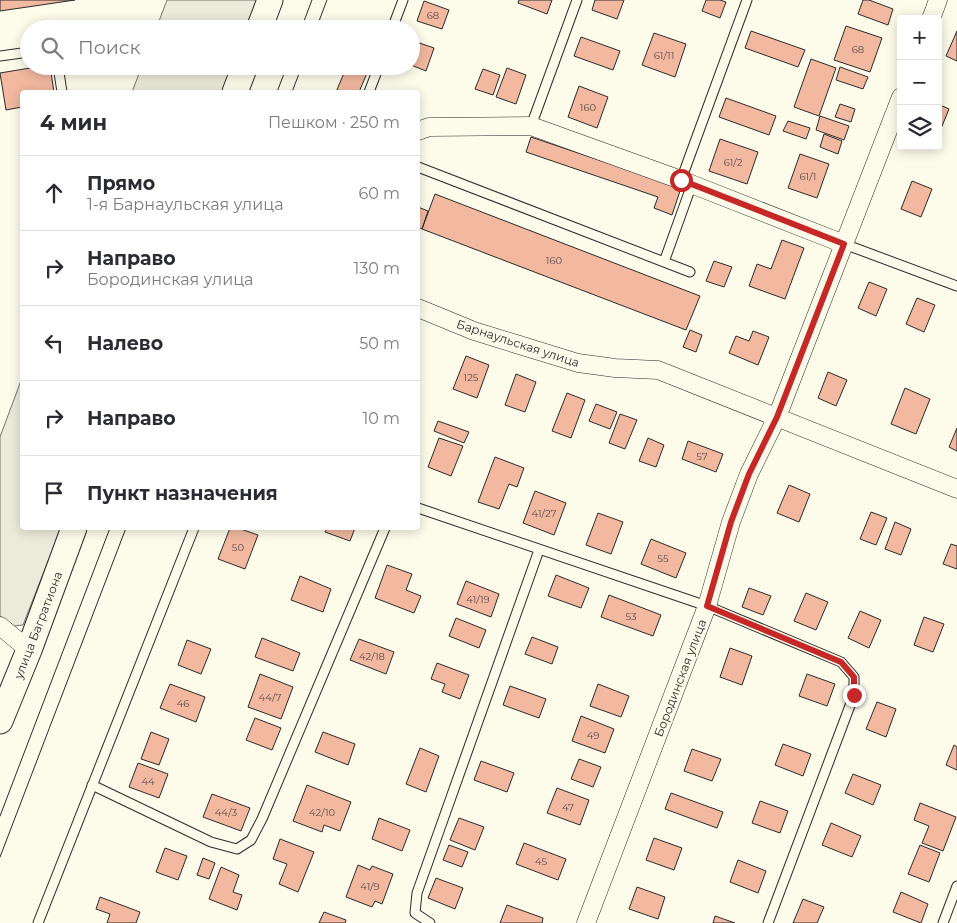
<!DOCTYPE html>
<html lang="ru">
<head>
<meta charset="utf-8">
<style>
	:root { --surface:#fff; --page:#f2f2f3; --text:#2b2b33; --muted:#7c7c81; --line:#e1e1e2 }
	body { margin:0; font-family:Montserrat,sans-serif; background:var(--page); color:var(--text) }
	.controls { position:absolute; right:15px; top:15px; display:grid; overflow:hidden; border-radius:5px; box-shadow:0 2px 12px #0003 }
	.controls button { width:45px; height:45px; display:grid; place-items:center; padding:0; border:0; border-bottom:1px solid var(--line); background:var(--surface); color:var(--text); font:25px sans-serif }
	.stop { position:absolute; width:15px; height:15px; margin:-11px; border:4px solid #c62828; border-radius:50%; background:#fff }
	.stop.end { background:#c62828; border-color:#fff; box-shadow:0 1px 5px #0008 }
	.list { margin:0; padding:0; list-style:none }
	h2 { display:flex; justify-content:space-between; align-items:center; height:65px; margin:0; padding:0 20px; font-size:21px }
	h2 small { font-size:16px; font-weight:400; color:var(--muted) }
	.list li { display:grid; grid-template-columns:32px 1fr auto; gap:15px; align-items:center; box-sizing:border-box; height:75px; padding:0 20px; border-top:1px solid var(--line) }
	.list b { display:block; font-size:19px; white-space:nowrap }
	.list p { margin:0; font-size:16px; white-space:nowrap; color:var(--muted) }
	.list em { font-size:16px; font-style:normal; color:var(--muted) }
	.icon { flex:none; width:28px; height:28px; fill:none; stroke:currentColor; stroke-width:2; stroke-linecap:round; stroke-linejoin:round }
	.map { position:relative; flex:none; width:957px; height:923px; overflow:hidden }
	.search { position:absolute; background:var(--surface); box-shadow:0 2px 12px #0003; left:20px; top:20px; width:400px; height:55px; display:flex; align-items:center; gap:12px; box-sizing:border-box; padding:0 18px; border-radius:28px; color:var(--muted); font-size:19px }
	.panel { position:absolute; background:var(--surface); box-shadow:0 2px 12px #0003; left:20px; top:90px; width:400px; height:440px; border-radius:5px }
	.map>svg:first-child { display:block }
	.green { fill:#ecebdb; stroke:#74746e }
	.building { fill:#f2b8a0; stroke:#2b2b2b }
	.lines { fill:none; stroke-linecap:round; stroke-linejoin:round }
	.lane-casing { stroke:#2b2b2b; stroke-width:11 }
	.street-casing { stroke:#2b2b2b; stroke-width:19 }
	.secondary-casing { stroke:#2b2b2b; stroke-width:27 }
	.lane { stroke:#fdfbea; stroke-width:9 }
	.street { stroke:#fdfbea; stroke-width:18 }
	.secondary { stroke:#fdfbea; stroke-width:25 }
	.tram { stroke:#2b2b2b; stroke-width:1 }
	.route { stroke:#c62828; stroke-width:6 }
	.labels { text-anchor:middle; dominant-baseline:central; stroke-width:4; stroke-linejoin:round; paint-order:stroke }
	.number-label { font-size:10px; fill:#5d4e48 }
	.street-label { font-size:12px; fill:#2b2b2b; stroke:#fdfbea }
</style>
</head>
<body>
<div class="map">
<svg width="957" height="923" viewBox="0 0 957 923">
	<rect width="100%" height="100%" fill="#fdfbea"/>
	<path class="green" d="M167,0H265L254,29H156Z
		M142,66H239L229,92H132Z
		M22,378V528H61L23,625L13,626L0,616V437Z"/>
	<path class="building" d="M0,0H75L0,11Z
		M519,0H552L547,14L518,3Z
		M595,0H624L617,19L592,10Z
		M706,0H720L726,2L720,18L702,11Z
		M863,0H869L893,9L888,25L858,14Z
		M424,1L449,10L442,29L417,21Z
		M846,26L882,38L870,72L834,60Z
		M751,31L805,50L798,67L745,48Z
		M957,31V61L946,56Z
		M654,33L686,44L675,77L642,65Z
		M581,37L620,51L613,70L574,56Z
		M411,40L434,48L426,71L411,65Z
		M811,59L836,68L819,116L794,107Z
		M42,66H50L54,92H22V107L6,110L0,73Z
		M347,66H370L359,92H336Z
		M840,67L868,77L863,89L836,80Z
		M507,68L526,75L516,104L496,97Z
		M483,69L500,75L493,95L475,89Z
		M579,86L608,97L597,128L568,117Z
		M726,98L776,116L769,135L719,117Z
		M840,104L855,109L851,122L835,117Z
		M938,104L949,109L938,136Z
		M820,116L849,126L844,140L816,130Z
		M788,121L810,128L806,139L783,131Z
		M824,134L842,141L838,154L820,147Z
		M531,137L681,188L672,215L654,208L658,197L526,152Z
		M720,139L758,152L747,184L709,171Z
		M800,154L829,164L817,198L788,188Z
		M912,181L932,189L921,217L901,209Z
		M435,194L700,296L686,330L422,229Z
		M418,207L428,211L422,229L418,227Z
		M782,240L804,248L785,299L749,286L757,264L771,269Z
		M714,261L732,267L724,287L706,281Z
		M869,282L887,289L876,316L858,308Z
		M917,298L935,305L924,332L906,324Z
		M690,330L702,335L696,352L683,347Z
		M753,331L769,337L758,365L729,353L736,336L749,341Z
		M466,356L489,365L477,398L453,389Z
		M828,372L847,380L836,406L818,398Z
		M516,374L536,382L525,412L505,405Z
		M905,388L930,399L916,434L891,424Z
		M567,393L585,400L571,438L552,431Z
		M596,404L617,412L610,429L589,421Z
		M620,414L637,420L625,449L609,443Z
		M438,421L469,432L464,443L434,431Z
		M957,428V451L949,447Z
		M439,438L463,446L451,476L428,467Z
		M648,438L664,445L656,467L639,461Z
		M688,441L723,454L716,472L682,459Z
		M495,457L524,468L517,487L509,484L499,509L478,502Z
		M789,485L810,494L799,522L777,513Z
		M535,491L566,503L554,535L523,523Z
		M871,512L887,518L876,545L860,539Z
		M598,513L623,522L611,554L586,545Z
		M895,522L911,529L901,555L885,549Z
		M230,528H238L258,535L245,569L218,559Z
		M327,528H355L350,541L325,532Z
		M651,539L686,553L676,578L641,564Z
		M951,544L957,546V569L943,564Z
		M387,565L412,574L406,590L421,596L414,613L375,598Z
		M556,575L589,588L581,608L548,596Z
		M300,576L331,589L323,612L291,600Z
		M466,581L499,594L491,617L457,604Z
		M749,588L771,596L763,615L742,607Z
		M806,593L828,602L816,630L794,621Z
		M609,595L661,615L653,636L601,617Z
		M860,611L881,620L869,648L848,638Z
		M924,617L944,624L933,652L914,645Z
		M456,618L486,630L479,648L449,636Z
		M532,637L558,647L552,664L525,654Z
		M262,638L300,653L293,671L255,657Z
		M359,639L394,652L386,674L350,660Z
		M187,640L211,649L201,674L178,665Z
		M730,648L752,656L742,685L720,677Z
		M437,663L469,675L460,699L442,692L445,684L431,679Z
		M260,674L293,687L281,719L248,707Z
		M807,674L835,684L827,706L799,696Z
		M170,684L205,697L196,722L160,708Z
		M598,684L629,696L621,717L590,706Z
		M510,686L546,699L539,718L503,705Z
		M877,702L896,709L886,737L866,729Z
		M581,716L614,729L605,753L572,741Z
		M255,718L281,728L272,750L246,740Z
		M151,732L169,739L159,765L141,759Z
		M323,732L355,744L348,765L315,752Z
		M783,744L811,754L803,776L775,765Z
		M954,745L957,747V770L946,765Z
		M420,748L439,756L426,792L406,784Z
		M692,749L721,759L712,781L684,771Z
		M579,759L601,767L593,787L571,779Z
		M481,761L514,773L507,792L474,780Z
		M138,763L168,774L159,798L129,787Z
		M853,774L881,785L873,805L845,793Z
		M307,785L351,802L340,831L324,825L322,832L293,821Z
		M557,788L589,800L580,825L547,813Z
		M671,793L723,812L717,828L665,809Z
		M212,794L250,808L241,831L203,817Z
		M760,801L788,811L780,833L752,823Z
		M920,803L956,817L943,851L922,843L929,826L914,820Z
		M379,818L410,830L402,851L372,839Z
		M459,818L484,827L475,850L450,840Z
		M831,823L861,836L852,857L822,845Z
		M654,838L682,848L674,870L646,860Z
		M280,839L314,852L298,892L279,884L287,864L273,859Z
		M524,843L566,859L558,880L516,864Z
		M449,845L468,852L462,867L443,860Z
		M920,845L940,853L929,882L908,874Z
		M165,848L187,856L178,880L156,872Z
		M203,858L215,863L209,879L197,875Z
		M738,860L766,871L758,893L730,882Z
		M358,865L370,870L372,866L393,874L382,904L375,901L372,907L346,897Z
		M221,867L239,875L233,892L242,895L237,910L209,899Z
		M436,878L463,888L455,909L428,898Z
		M637,887L665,897L658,919L629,909Z
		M901,892L928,904L921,923L893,912Z
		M100,897L140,912L136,923H107L110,914L96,909Z
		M803,899L824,907L817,923H793Z
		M507,905L543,918L542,923H500Z
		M324,912L346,920L345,923H319Z
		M715,916L735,923H713Z"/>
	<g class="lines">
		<defs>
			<path id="lane" d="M392,29L403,0
				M0,56L29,52
				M58,66L62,92
				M369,92L379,66
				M531,126L577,0
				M418,167L690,272
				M681,180L747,0
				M844,244L957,286
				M664,262L692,184
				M418,508L707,606L841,662L854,677V695L768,923
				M92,785L211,842L237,849L251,840L262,819L385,528
				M38,923L194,528
				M430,923L415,913L417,893L539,550
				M943,923L957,886"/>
			<path id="street" d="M931,19L938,0
				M418,131L429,127L531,126L681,180L844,244
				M418,308L474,331L578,363L615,368L658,370L957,489
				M0,626L29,650
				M586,923L707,606L731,522L749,474L777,417L901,97"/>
			<path id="secondary" d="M259,29L270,0
				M235,92L245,66
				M0,721L29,650L74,528"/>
		</defs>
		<use href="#lane" class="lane-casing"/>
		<use href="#street" class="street-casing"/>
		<use href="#secondary" class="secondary-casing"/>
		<use href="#lane" class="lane"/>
		<use href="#street" class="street"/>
		<use href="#secondary" class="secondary"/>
		<path class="tram" d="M301,29L312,0
			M316,29L327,0
			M277,92L287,66
			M292,92L302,66
			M0,816L110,528
			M0,857L126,528"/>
	</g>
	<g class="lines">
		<path class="route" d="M681,180L844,244L777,417L749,474L731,522L707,606L841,662L854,677V695"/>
	</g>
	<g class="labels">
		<g class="number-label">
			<text x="433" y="15">68</text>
			<text x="858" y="49">68</text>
			<text x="664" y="55">61/11</text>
			<text x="588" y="107">160</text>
			<text x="733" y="162">61/2</text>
			<text x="808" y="176">61/1</text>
			<text x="554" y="260">160</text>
			<text x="471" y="377">125</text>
			<text x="702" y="456">57</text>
			<text x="544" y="513">41/27</text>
			<text x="238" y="547">50</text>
			<text x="663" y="558">55</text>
			<text x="478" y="599">41/19</text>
			<text x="631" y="616">53</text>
			<text x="372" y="656">42/18</text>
			<text x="270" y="697">44/7</text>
			<text x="183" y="703">46</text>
			<text x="593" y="735">49</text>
			<text x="148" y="781">44</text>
			<text x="568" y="807">47</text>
			<text x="226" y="812">44/3</text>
			<text x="322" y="812">42/10</text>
			<text x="541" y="861">45</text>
			<text x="370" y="886">41/9</text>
		</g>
		<g class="street-label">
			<text transform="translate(518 343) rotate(18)">Барнаульская улица</text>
			<text transform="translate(38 625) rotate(-69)">улица Багратиона</text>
			<text transform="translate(680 678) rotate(-69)">Бородинская улица</text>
		</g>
	</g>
</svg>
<div class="controls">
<button>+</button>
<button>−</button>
<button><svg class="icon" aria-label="layers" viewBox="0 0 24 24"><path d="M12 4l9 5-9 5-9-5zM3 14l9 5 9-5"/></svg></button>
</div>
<div class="stop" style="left:681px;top:180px"></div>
<div class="stop end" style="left:854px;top:695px"></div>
<div class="search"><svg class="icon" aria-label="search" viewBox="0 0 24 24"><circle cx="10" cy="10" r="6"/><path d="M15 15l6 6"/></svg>Поиск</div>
<section class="panel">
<h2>4 мин<small>Пешком · 250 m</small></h2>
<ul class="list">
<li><svg class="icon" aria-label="ahead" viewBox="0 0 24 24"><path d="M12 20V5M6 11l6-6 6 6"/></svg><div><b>Прямо</b><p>1-я Барнаульская улица</p></div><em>60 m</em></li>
<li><svg class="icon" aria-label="right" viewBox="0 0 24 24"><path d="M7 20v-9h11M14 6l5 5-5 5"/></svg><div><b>Направо</b><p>Бородинская улица</p></div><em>130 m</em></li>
<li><svg class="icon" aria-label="left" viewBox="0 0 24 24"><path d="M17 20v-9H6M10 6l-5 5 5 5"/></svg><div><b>Налево</b></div><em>50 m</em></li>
<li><svg class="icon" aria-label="right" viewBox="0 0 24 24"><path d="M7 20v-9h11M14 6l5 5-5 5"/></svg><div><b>Направо</b></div><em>10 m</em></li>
<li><svg class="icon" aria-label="arrive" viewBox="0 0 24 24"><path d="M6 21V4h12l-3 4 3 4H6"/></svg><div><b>Пункт назначения</b></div></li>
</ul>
</section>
</div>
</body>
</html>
